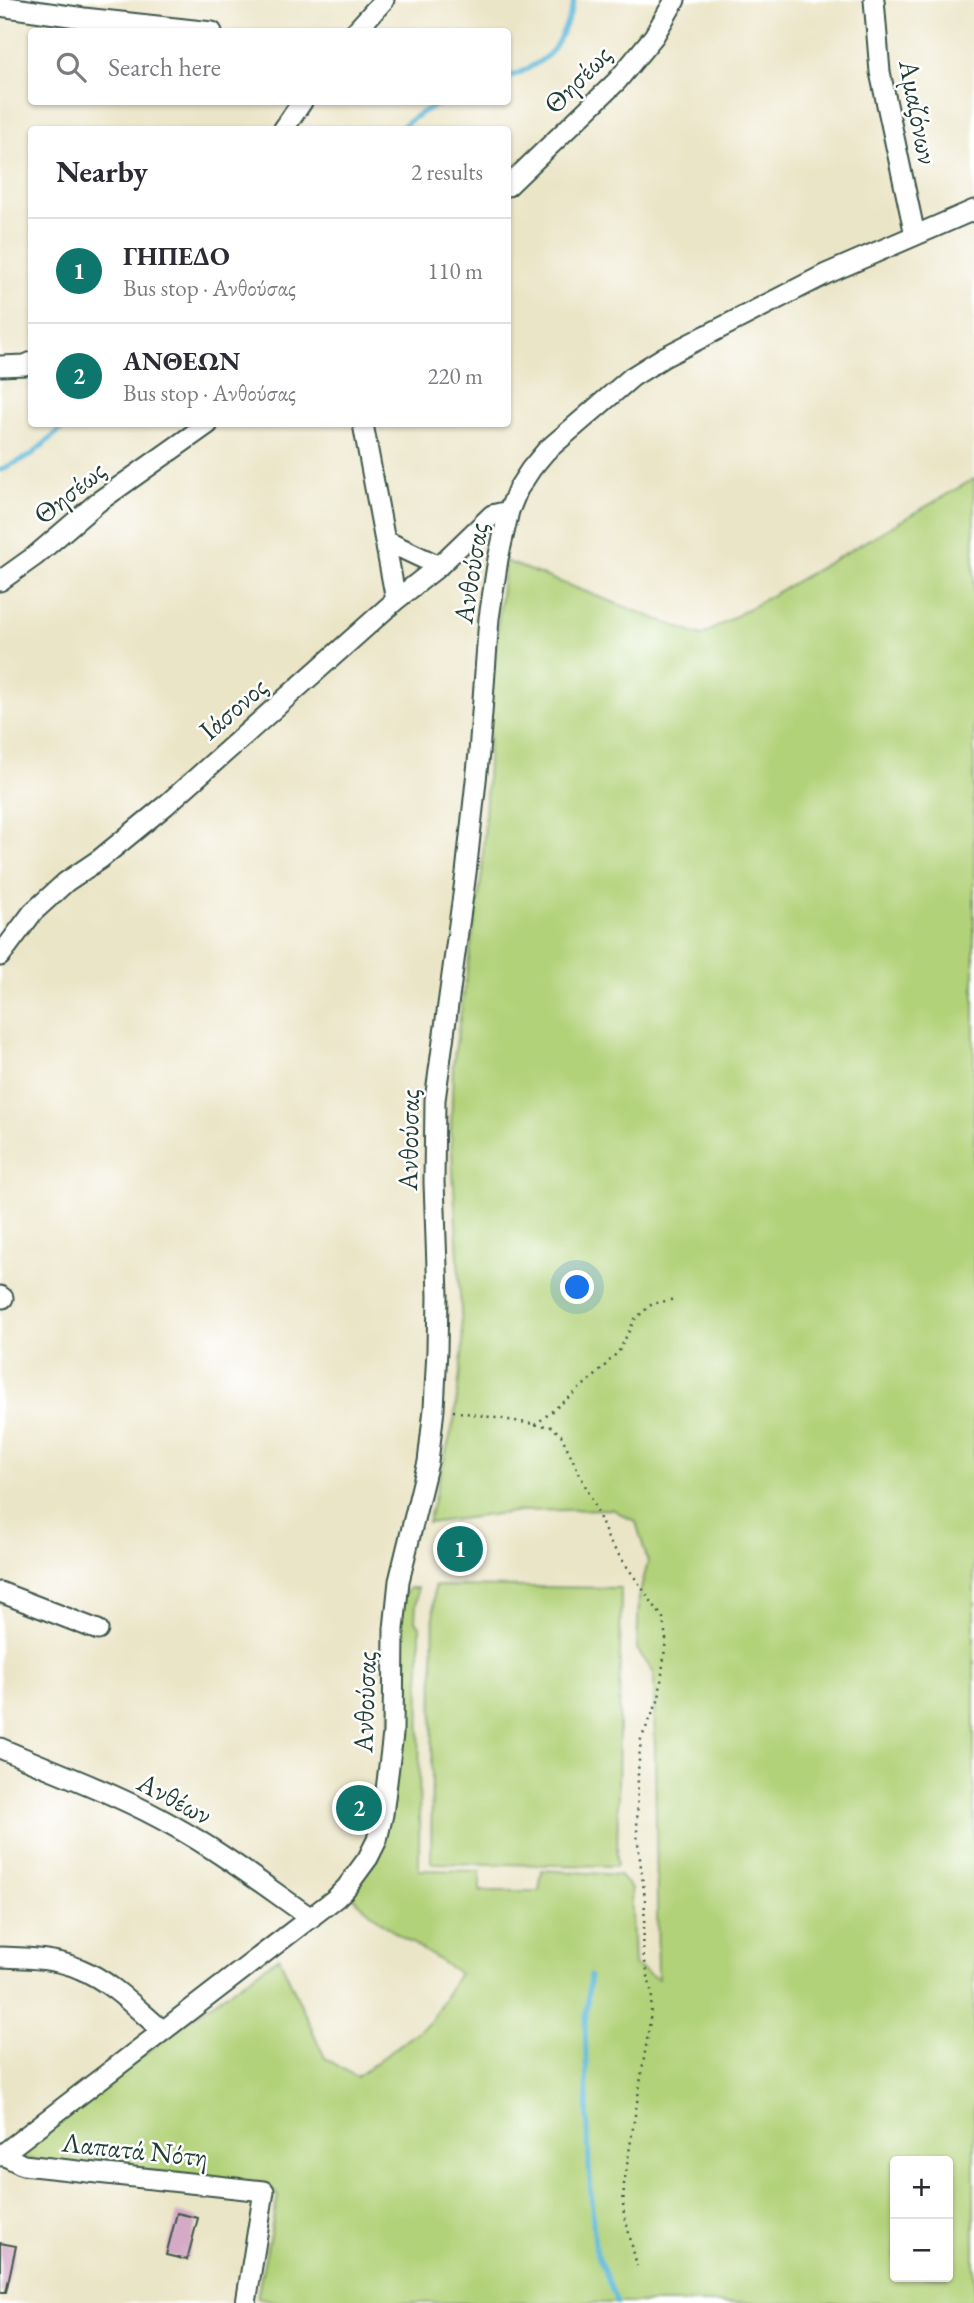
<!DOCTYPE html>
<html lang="en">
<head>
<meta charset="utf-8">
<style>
	:root { --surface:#fff; --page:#f2f2f3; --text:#2b2b33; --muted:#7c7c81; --line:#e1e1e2; --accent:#0f766e }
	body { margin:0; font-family:"EB Garamond",serif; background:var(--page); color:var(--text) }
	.controls { position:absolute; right:21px; bottom:21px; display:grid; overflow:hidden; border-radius:7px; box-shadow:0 2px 5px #0004 }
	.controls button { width:63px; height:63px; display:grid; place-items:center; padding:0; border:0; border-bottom:2px solid var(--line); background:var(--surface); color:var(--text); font:35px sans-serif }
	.you { position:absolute; left:578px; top:1288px; width:24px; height:24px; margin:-18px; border:5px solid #fff; border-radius:50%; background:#1a73e8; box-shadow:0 0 0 10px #1a73e833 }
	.badge { display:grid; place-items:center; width:46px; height:46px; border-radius:50%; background:var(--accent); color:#fff; font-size:23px; font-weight:700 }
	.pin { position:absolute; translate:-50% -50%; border:4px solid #fff; box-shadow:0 2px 7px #0006 }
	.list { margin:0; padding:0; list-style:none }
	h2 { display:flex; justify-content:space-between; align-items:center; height:91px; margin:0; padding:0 28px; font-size:30px }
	h2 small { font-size:23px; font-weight:400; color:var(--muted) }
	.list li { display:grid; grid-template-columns:46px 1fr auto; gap:21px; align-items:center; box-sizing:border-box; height:105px; padding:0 28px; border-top:2px solid var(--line) }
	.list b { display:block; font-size:26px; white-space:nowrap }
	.list p { margin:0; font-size:23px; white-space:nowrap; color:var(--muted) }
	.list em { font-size:23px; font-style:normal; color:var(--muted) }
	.icon { flex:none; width:38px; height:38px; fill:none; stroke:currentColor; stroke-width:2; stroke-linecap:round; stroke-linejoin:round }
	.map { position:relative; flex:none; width:974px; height:2303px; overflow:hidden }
	.search { position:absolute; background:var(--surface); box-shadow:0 2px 5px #0004; left:28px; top:28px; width:483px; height:77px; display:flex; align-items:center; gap:18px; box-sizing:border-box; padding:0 24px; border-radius:7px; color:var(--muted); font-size:26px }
	.panel { position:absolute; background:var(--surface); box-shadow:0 2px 5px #0004; left:28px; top:126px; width:483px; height:301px; border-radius:7px }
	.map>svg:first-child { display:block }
	.green { fill:#b2d279; stroke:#688856; stroke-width:2; fill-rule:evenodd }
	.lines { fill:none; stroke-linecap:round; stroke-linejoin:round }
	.stream { stroke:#59b7d8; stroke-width:5 }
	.building { fill:#d4aac6 }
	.minor-casing { stroke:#3e564a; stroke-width:23 }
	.path { stroke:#3e564a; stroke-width:2.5; stroke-dasharray:2 5; stroke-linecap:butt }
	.minor { stroke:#fff; stroke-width:19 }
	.labels { text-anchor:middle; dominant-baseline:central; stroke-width:5; stroke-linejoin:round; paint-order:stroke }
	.street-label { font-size:28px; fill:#1f3d34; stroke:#fff }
</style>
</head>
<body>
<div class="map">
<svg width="974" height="2303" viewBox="0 0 974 2303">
	<rect width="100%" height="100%" fill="#fff"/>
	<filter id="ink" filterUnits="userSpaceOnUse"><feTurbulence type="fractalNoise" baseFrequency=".0143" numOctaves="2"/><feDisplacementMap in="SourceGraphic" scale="14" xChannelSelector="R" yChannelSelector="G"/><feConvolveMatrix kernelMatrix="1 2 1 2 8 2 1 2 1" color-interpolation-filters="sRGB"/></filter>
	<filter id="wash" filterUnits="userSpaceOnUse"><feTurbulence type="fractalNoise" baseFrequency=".00686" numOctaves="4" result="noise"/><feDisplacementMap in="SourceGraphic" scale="28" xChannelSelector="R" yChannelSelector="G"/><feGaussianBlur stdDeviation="1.57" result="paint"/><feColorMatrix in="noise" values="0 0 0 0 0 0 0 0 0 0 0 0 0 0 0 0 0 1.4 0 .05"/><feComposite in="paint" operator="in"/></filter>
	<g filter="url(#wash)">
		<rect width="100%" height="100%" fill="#ebe5c7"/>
		<path class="green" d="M974,479V2303H282L257,2297L278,2196L265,2182L24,2159L17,2155L191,2018L279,1957L325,2058L357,2077L430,2022L459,1973L390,1929L350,1895L376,1859L403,1595L409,1588H417L415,1621L420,1626L419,1870L480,1871V1891H539L542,1870L619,1875L631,1889L634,1965L658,1979L654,1673L637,1649L639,1597L648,1562L636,1522L612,1509L521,1511L428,1523L454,1421L463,1347L451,1134L453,1064L482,874L493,669L505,561L701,636ZM895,2161H948V2277H895Z
			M434,1586L621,1588L617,1866L431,1863Z"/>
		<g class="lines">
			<path class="stream" d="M508,77C520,74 543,61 551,52C559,42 573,12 574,0
				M397,130L422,112L445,102
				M0,470L30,456L67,424
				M590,1976L585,2024L589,2167L595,2248L617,2303"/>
		</g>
		<g id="blocks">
			<path class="building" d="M177,2213L198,2218L187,2260L166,2255Z
				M0,2243L16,2246L6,2292H0Z"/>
		</g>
	</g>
	<g filter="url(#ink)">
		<use href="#blocks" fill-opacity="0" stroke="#3e564a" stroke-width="2"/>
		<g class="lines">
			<defs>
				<path id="minor" d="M874,0L880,72L915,235
					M0,6L84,18L212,32
					M355,32L384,0
					M283,130L302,102
					M508,186L617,81L654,36L675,0
					M0,366L25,365L32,362
					M363,424L396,600
					M386,541L439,566
					M0,581L35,556L98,502L208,424
					M0,956L33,912L66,882L100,859L166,805L396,600L439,566L492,515L509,511
					M0,1296L3,1298
					M0,1592L98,1630
					M0,1748C57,1773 118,1794 172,1825C221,1852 265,1886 311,1918
					M0,1957C27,1958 55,1958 80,1969C112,1982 137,2009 163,2031
					M3,2155L23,2165L264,2191L246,2303
					M0,2156L336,1898L346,1888L368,1858L377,1840L383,1814L393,1734L394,1629L399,1581L428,1462L434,1409L437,1350L438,1296L434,1182L435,1100L466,873L479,753L489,618L498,559L509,511L518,489L531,469L546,451L632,377L664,357L826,274L974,210"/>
			</defs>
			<use href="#minor" class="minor-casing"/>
			<path class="path" d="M453,1411L552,1427L561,1435L595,1506L609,1541L663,1618L666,1639L659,1699L641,1739L638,1771L637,1835L645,1899L643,1952L652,1995L650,2021L624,2184L623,2209L637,2266
				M535,1425L596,1375L619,1351L635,1319L652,1304L675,1299"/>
			<use href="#minor" class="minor"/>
		</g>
	</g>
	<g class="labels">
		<g class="street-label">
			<text transform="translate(577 79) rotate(-46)">Θησέως</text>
			<text transform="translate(919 112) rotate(79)">Αμαζόνων</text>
			<text transform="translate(69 492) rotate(-39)">Θησέως</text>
			<text transform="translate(470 573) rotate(-81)">Ανθούσας</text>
			<text transform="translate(233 708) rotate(-41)">Ιάσονος</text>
			<text transform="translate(408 1140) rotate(-89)">Ανθούσας</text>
			<text transform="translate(364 1702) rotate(-88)">Ανθούσας</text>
			<text transform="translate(175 1798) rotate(28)">Ανθέων</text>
			<text transform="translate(135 2149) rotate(6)">Λαπατά Νότη</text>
		</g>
	</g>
</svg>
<div class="controls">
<button>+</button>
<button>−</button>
</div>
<div class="you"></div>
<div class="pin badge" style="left:460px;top:1549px">1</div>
<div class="pin badge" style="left:359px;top:1808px">2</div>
<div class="search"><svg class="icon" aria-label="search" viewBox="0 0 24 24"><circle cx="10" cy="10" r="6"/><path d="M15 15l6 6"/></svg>Search here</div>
<section class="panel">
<h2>Nearby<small>2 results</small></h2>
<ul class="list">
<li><span class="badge">1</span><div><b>ΓΗΠΕΔΟ</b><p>Bus stop · Ανθούσας</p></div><em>110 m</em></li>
<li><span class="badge">2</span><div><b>ΑΝΘΕΩΝ</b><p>Bus stop · Ανθούσας</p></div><em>220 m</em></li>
</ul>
</section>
</div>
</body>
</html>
